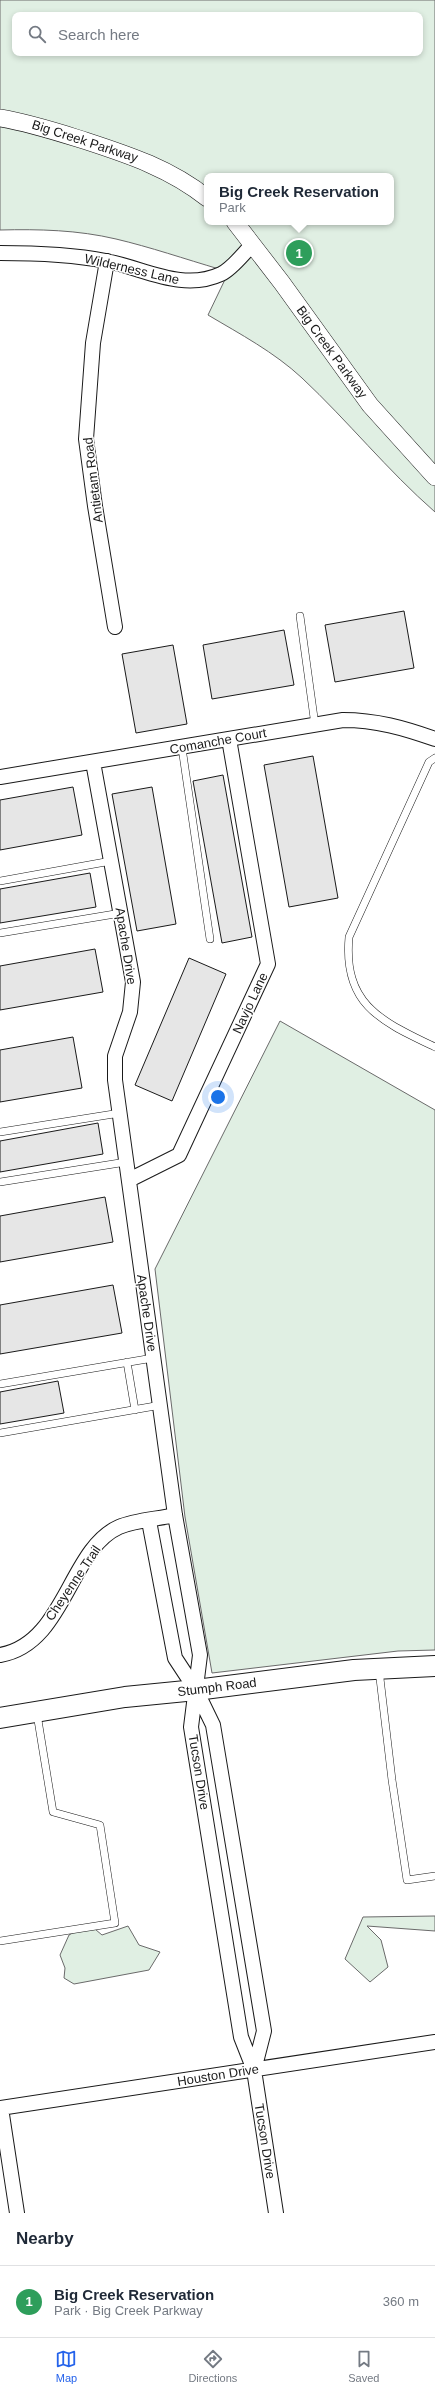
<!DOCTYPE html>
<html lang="en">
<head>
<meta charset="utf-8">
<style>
	:root { --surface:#fff; --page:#f2f2f3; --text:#1f2937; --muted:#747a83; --line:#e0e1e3; --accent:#2563eb }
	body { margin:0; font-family:Helvetica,sans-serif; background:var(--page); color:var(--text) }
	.you { position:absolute; left:218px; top:1097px; width:14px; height:14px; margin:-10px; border:3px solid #fff; border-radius:50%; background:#1a73e8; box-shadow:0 0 0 6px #1a73e833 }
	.badge { display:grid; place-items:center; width:26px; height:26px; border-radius:50%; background:var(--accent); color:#fff; font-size:13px; font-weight:700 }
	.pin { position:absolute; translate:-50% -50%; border:2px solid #fff; box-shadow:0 1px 4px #0006 }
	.popup { position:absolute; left:204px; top:173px; width:190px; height:52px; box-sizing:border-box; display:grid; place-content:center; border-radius:8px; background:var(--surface); filter:drop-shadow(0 1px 3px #0005); font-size:13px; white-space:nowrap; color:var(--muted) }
	.popup b { font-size:15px; color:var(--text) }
	.popup::after { content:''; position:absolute; left:50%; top:100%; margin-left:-8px; border:8px solid transparent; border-top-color:var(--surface) }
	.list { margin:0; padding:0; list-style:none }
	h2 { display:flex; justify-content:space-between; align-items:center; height:52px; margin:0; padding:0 16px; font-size:17px }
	h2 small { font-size:13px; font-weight:400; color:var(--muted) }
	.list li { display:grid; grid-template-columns:26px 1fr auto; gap:12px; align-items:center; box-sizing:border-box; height:72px; padding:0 16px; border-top:1px solid var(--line) }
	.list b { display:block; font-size:15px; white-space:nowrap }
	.list p { margin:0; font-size:13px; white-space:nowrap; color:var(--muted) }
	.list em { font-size:13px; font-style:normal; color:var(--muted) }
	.icon { flex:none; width:22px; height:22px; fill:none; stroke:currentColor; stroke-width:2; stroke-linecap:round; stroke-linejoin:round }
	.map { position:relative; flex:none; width:435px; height:2213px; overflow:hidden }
	.search { position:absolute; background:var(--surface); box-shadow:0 2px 6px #0003; left:12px; right:12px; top:12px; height:44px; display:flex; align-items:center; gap:10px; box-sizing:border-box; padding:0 14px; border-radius:8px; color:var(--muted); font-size:15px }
	.sheet { height:124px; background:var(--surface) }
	nav { display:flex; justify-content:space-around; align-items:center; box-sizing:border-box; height:56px; border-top:1px solid var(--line); background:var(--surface); font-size:11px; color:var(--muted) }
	nav a { display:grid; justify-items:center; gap:2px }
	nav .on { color:var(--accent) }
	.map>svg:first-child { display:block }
	.green { fill:#e0efe3; stroke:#6a6a6a; fill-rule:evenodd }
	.building { fill:#e6e6e6; stroke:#1a1a1a }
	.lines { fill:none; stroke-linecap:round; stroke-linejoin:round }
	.service-casing { stroke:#1a1a1a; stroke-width:8 }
	.minor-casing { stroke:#1a1a1a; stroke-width:16 }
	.tertiary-casing { stroke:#1a1a1a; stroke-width:18 }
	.secondary-casing { stroke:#1a1a1a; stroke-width:22 }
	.service { stroke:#fff; stroke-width:7 }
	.minor { stroke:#fff; stroke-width:14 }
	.tertiary { stroke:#fff; stroke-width:17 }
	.secondary { stroke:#fff; stroke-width:20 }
	.labels { text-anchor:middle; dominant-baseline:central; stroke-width:3; stroke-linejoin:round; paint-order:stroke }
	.street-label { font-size:13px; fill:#1a1a1a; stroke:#fff }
</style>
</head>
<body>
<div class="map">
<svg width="435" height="2213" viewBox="0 0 435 2213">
	<rect width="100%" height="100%" fill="#fff"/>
	<path class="green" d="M0,0H435V512C387,470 348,421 302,378C274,352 240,334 208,315L231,267L219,269C185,259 150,247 116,239C78,230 39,229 0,230ZM15,15H420V53H15ZM207,176H391V222H207Z
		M280,1021L435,1110V1650L398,1651L212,1673L185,1517L155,1269Z
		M435,1916V1931L367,1926L381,1940L388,1967L370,1982L345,1959L363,1917Z
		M89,1924L102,1935L128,1926L139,1945L160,1952L149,1970L74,1984L64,1978L65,1968L60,1955L69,1935Z"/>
	<path class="building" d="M404,611L414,668L335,682L325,625Z
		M284,630L294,685L212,699L203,645Z
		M173,645L187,724L136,733L122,654Z
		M313,756L338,898L289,907L264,765Z
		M223,775L252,937L222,943L193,781Z
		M73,787L82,835L0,850V800Z
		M152,787L176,924L137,931L112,794Z
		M90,873L96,907L0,923V889Z
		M95,949L103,992L0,1010V966Z
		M189,958L226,974L172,1101L135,1085Z
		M73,1037L82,1088L0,1102V1050Z
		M98,1123L103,1154L0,1172V1141Z
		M105,1197L113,1242L0,1262V1216Z
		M113,1285L122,1333L0,1354V1305Z
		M58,1381L64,1413L0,1424V1392Z"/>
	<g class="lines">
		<defs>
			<path id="service" d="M300,616L315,725
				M182,748L210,939
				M435,758L429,762L349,937C343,1005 381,1021 435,1047
				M0,881L111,861
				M0,933L121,913
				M0,1132L120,1113
				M0,1182L126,1162
				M127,1362L135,1410
				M0,1384L153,1358
				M0,1433L161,1405
				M379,1670L392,1780L407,1880L435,1876
				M0,1941L115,1923L100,1825L53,1812L37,1714"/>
			<path id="minor" d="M0,253C36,253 70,254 106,261C144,268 182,292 221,274C232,269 243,254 252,245
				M107,261L93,343L86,439L95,506L115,627
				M93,762L133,982L130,1012L115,1056V1080L175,1515L200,1655L191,1727L241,2037L254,2070L276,2213
				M0,777L343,720C376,720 404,728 435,739
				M129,1180L179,1155L268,964L229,739
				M149,1521L175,1658L196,1690L213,1725L264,2031L254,2070
				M0,1655C65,1644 69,1549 119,1527C135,1520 158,1519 175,1515
				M0,2108L435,2042
				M1,2108L17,2213"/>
			<path id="tertiary" d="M0,118C30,123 57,132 86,141C129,155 171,169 207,198
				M235,222L282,283L370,405L435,477"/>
			<path id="secondary" d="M0,1718L125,1697L196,1690L354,1670L435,1666"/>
		</defs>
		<use href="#service" class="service-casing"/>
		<use href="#minor" class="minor-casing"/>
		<use href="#tertiary" class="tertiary-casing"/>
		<use href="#secondary" class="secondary-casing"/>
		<use href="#service" class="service"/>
		<use href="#minor" class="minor"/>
		<use href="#tertiary" class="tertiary"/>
		<use href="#secondary" class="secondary"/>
	</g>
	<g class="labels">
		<g class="street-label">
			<text transform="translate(85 141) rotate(18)">Big Creek Parkway</text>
			<text transform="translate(132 269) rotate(13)">Wilderness Lane</text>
			<text transform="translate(332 352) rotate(54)">Big Creek Parkway</text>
			<text transform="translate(93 480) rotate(-97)">Antietam Road</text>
			<text transform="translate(218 741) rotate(-10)">Comanche Court</text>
			<text transform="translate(126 946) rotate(81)">Apache Drive</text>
			<text transform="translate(250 1003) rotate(-65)">Navjo Lane</text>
			<text transform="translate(147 1313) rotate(82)">Apache Drive</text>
			<text transform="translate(73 1583) rotate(-56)">Cheyenne Trail</text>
			<text transform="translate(217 1687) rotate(-7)">Stumph Road</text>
			<text transform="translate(199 1772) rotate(81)">Tucson Drive</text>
			<text transform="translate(218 2075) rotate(-9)">Houston Drive</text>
			<text transform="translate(265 2141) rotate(81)">Tucson Drive</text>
		</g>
	</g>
</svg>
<div class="you"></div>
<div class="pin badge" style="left:299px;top:253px;background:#2e9e5b">1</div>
<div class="popup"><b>Big Creek Reservation</b>Park</div>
<div class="search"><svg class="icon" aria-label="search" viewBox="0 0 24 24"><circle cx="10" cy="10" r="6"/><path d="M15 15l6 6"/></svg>Search here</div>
</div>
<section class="sheet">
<h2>Nearby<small></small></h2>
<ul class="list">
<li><span class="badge" style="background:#2e9e5b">1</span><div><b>Big Creek Reservation</b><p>Park · Big Creek Parkway</p></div><em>360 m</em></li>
</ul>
</section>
<nav>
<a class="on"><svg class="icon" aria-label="map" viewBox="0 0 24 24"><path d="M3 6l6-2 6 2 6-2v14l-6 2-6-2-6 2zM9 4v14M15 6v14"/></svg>Map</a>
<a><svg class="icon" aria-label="directions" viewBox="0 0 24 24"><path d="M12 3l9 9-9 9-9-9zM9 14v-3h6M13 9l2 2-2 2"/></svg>Directions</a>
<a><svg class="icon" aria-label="saved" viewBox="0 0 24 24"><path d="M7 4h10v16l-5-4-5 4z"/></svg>Saved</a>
</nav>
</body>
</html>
